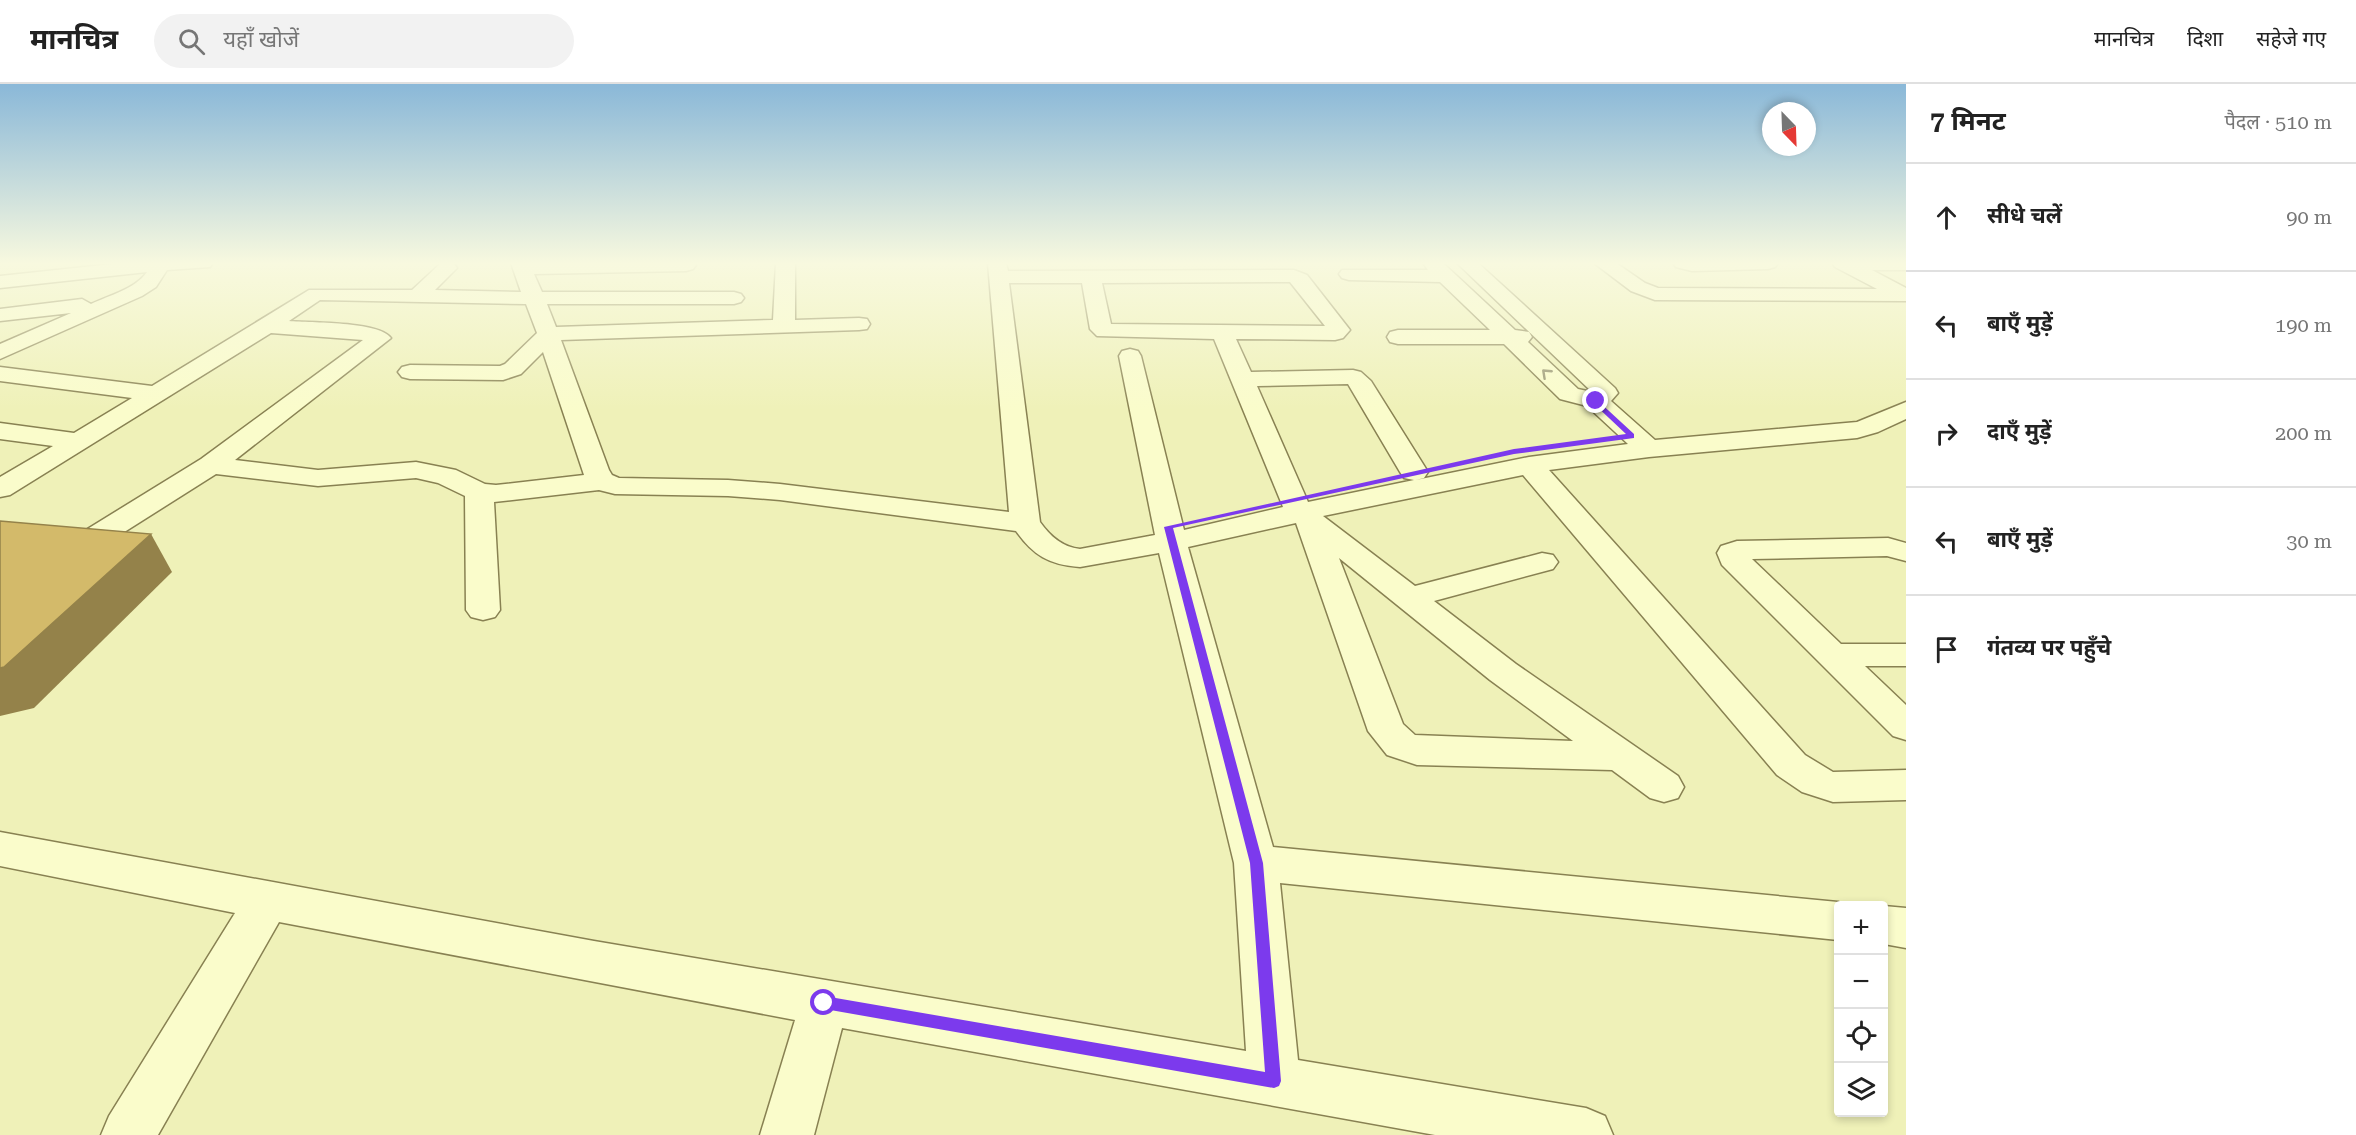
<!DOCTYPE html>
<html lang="hi">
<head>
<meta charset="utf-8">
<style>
	:root { --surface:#fff; --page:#f2f2f2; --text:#222; --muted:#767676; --line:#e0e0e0 }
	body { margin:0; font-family:"Roboto Serif","Noto Sans Devanagari",serif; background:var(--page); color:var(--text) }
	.controls { position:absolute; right:18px; bottom:18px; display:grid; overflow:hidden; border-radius:6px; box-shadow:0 3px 9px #0003 }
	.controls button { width:54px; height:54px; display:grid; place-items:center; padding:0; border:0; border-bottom:2px solid var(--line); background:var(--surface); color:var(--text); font:30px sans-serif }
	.compass { position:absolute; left:1762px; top:18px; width:54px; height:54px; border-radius:50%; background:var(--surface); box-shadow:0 3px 9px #0003; rotate:157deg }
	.stop { position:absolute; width:18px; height:18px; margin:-14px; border:4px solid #7c3aed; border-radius:50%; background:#fff }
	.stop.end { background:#7c3aed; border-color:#fff; box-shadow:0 2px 6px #0008 }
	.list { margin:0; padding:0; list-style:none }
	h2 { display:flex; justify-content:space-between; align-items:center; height:78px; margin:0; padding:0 24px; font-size:26px }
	h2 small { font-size:20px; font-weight:400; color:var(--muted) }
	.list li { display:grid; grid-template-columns:39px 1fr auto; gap:18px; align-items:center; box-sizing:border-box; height:108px; padding:0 24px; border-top:2px solid var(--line) }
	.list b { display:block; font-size:22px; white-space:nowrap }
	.list em { font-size:20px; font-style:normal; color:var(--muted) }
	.icon { flex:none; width:33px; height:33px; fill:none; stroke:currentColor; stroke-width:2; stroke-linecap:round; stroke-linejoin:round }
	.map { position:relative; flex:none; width:1906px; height:1051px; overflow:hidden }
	header { display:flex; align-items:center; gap:36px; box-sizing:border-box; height:84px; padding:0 30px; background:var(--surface); border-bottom:2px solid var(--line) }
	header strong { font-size:28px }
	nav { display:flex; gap:33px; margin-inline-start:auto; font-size:21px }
	.search { width:420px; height:54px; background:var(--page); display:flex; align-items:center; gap:15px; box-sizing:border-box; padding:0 21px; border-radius:33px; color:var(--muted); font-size:22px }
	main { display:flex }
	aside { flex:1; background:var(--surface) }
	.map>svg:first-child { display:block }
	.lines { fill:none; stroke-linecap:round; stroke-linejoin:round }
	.minor-casing { stroke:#888152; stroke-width:3 }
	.minor { fill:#fafccb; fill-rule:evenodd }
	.shaded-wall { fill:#94824a }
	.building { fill:#d3ba6a; stroke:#94824a; stroke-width:1.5 }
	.oneway { stroke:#989672 }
	.route { fill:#7c3aed }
</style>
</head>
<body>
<header>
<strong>मानचित्र</strong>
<div class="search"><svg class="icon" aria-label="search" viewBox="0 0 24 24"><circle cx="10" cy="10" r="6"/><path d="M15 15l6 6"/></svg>यहाँ खोजें</div>
<nav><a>मानचित्र</a><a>दिशा</a><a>सहेजे गए</a></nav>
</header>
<main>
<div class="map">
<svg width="1906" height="1051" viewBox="0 0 1906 1051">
	<rect width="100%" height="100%" fill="#eff1b8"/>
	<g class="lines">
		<defs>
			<path id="minor" d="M122,179H213L210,183L167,186L156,203L142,212L0,275V260L71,229L0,237V225L82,215L91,220C110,211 135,205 147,188L0,204V192Z
				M445,179L454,180L457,184L435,206L521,208L511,179H694L696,181L693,185L686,187L534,190L542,208H734L741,210L744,214L741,218L734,220H547L556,243L773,236L776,179H795V236L859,234L867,235L870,240L867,245L859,246L561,256L609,386L612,391L619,394L728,396L780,400L1009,428L988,179H1006L1008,187L1294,186L1307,191L1350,246L1343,254L1335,256L1236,255L1251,288L1353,286L1361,288L1371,297L1428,388L1424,394L1416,396L1529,373L1628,360L1587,322L1560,315L1504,260H1398L1390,258L1387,253L1390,248L1398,246H1490L1440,198L1349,196L1342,194L1339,190L1342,186H1428L1423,179H1443L1515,246L1529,248L1532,253L1528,258L1578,305L1592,308L1457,179H1478L1615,304L1618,309L1611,317L1655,356L1857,338L1906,318V335L1878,348L1857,354L1649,373L1549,386L1805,671L1833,688L1906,686V716L1833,718L1802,708L1777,691L1523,391L1323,432L1415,502L1542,469L1553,471L1558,478L1553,485L1434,517L1516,580L1678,692L1684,703L1678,714L1664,718L1650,714L1612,686L1417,681L1387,671L1368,647L1296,439L1188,463L1273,763L1838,818L1849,822H1838V856L1280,799L1298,976L1586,1024L1605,1032L1613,1051H1435L842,944L814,1051H760L795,936L279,838L158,1051H101L109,1032L235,829L0,782V748L594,857L1246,967L1234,779L1159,469L1080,483C1049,481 1033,471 1016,447L780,416L728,412L615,410L599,406L494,418L500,526L495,533L483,536L471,533L466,526L465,412L438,399L416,394L318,402L216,390L88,471L64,476L0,474V456L68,457L201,375L363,256L271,249L10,411L0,413V393L53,362L0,355V339L74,349L132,314L0,297V283L152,302L309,206H412L440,180ZM1290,198L1325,242L1111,240L1102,199ZM1009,199H1082L1090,245L1097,252L1214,255L1283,423L1184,446L1141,272L1138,267L1130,265L1122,267L1119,272L1155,451L1080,465C1062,463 1050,452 1040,438ZM320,216L526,220L537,249L505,280L500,282L410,281L402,283L398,288L402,293L410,295L503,296L521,290L543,268L584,391L496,401L485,400L456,386L416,378L318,386L235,376L391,254C379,237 310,239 289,237ZM1348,300L1400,388L1404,394L1414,396L1308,418L1257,302ZM1339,474L1490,596L1573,657L1415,651L1403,640Z
				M1594,179H1616L1645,199L1658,204L1877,205L1835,183L1832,179H1906V186H1872L1906,204V217L1655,216L1631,207Z
				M1673,179H1778L1775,183L1768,185L1692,187L1676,183Z
				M1888,454L1906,459V477L1887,472L1752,475L1841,560H1906V582H1865L1906,621V656L1893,652L1722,481L1717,469L1721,462L1737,457Z
				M1884,822L1906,824V864L1884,860Z"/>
		</defs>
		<use href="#minor" class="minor-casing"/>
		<use href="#minor" class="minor"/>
	</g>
	<path class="shaded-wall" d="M151,450L172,488L34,624L0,632V584Z"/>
	<path class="building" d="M0,437L151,450L4,583L0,584Z"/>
	<defs><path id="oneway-chevron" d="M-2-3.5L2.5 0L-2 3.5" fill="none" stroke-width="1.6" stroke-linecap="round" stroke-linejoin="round" transform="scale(1.5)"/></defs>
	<use class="oneway" href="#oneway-chevron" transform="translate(1546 289) rotate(-137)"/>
	<linearGradient id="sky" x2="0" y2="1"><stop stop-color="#8ab8d8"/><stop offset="0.55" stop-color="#f8f9df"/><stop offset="1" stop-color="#f8f9df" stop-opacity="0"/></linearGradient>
	<rect width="1906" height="326" fill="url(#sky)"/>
	<path class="route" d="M1596,315L1634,350V354L1514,370L1173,444L1263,779L1281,997L1279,1002L1274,1004L819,924L817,919L819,914L824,912L1265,988L1250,779L1164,443L1514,365L1626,350L1593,319Z"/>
</svg>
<div class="controls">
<button>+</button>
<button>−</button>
<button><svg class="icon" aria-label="locate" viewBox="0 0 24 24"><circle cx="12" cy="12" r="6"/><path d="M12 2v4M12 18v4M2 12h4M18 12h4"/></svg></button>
<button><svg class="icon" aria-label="layers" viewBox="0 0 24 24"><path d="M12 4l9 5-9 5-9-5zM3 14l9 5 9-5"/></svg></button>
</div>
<svg class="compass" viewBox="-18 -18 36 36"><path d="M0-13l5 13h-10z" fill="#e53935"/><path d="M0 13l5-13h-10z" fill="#767676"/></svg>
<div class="stop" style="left:824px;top:919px"></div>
<div class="stop end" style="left:1596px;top:317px"></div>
</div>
<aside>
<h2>7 मिनट<small>पैदल · 510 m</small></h2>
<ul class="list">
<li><svg class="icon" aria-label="ahead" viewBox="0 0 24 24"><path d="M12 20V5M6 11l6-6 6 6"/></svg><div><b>सीधे चलें</b></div><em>90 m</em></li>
<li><svg class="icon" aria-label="left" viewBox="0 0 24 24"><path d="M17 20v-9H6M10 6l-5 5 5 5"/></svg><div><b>बाएँ मुड़ें</b></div><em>190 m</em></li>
<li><svg class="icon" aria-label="right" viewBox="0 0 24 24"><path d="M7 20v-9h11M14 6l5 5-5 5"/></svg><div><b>दाएँ मुड़ें</b></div><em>200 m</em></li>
<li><svg class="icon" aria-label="left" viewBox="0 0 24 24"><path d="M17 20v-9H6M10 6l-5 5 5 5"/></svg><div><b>बाएँ मुड़ें</b></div><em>30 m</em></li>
<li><svg class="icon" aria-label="arrive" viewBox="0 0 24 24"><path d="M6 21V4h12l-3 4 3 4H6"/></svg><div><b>गंतव्य पर पहुँचे</b></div></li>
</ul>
</aside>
</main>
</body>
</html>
